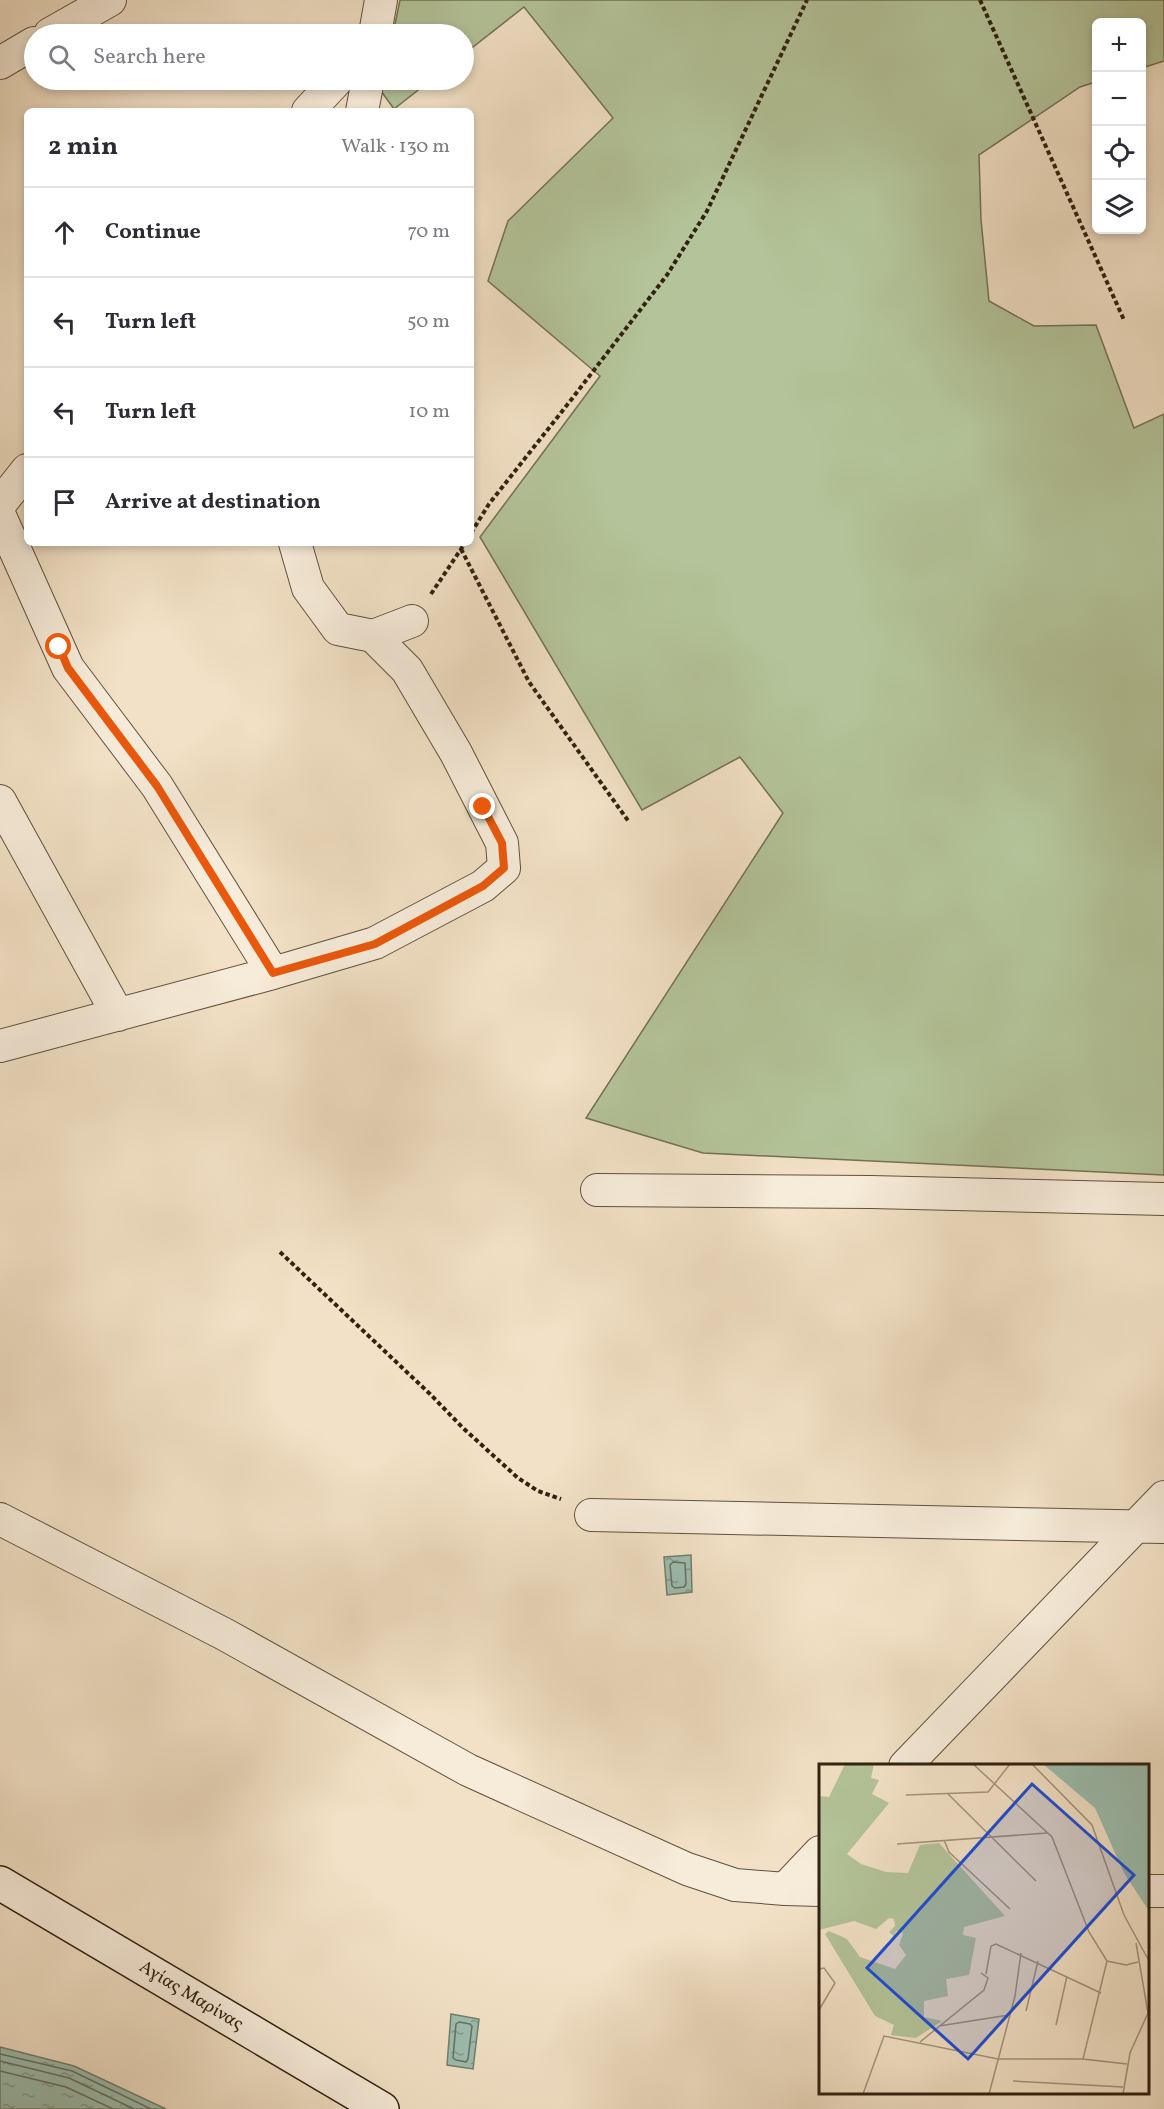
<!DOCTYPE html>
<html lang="en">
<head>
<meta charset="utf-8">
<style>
	:root { --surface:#fff; --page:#f7f7f7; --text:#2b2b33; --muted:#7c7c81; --line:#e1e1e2 }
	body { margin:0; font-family:Vollkorn,serif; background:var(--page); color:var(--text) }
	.controls { position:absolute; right:18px; top:18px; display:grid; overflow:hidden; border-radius:9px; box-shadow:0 3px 9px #0003 }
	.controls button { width:54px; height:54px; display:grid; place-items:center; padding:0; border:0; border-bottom:2px solid var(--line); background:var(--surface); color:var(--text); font:30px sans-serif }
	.stop { position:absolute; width:18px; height:18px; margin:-14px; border:4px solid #ea580c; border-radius:50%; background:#fff }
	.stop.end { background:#ea580c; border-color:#fff; box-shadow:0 2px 6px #0008 }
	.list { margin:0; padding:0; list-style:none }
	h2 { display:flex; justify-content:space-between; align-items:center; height:78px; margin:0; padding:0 24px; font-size:26px }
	h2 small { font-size:20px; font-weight:400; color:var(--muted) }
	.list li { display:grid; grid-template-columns:39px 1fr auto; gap:18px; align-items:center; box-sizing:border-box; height:90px; padding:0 24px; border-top:2px solid var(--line) }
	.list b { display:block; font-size:22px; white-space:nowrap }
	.list em { font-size:20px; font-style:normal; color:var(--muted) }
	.icon { flex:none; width:33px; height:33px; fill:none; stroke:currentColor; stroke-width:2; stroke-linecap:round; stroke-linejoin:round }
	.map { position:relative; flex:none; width:1164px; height:2109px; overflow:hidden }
	.search { position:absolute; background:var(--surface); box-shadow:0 3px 9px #0003; left:24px; top:24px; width:450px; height:66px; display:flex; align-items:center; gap:15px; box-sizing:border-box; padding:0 21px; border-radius:33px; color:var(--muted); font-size:22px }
	.panel { position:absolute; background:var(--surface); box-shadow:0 3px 9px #0003; left:24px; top:108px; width:450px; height:438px; border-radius:9px }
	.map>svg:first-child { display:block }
	.grass { fill:#b4c49a; stroke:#727255; stroke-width:1.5 }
	.water { fill:url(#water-ripples); stroke:#717f6f; stroke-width:1.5 }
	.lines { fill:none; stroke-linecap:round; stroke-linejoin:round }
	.shore { stroke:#667060; stroke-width:1.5 }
	.street-casing { stroke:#60513e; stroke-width:34 }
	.secondary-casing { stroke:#302110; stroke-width:36 }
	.path { stroke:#302110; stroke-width:4; stroke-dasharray:4.5 3; stroke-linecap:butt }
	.street { stroke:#f7ecda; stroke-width:32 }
	.secondary { stroke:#f7ecda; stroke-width:33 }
	.route { stroke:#ea580c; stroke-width:8 }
	.labels { text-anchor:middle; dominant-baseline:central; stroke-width:4.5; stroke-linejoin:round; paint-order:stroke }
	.street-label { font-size:18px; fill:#302110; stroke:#f7ecda }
	.inset-road { fill:none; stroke:#a4947d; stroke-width:1.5 }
	.view { fill:#1d4ed8; fill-opacity:0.15; stroke:#1d4ed8; stroke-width:3 }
	.inset-edge { fill:none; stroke:#302110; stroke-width:3 }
</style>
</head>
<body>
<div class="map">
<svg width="1164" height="2109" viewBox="0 0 1164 2109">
	<defs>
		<pattern id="water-ripples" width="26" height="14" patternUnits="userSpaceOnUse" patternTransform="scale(1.5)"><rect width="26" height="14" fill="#9cbeaf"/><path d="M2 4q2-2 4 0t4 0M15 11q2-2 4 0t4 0" fill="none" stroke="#809a8d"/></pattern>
	</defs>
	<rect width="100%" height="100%" fill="#f2e1c6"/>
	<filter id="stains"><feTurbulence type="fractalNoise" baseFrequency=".00333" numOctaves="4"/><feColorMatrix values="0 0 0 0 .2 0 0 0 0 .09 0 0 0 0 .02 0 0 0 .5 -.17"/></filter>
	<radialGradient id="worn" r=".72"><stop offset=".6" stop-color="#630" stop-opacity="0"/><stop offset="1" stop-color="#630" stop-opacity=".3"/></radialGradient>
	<path class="grass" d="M400,0H1164V61L1142,68V22H1096V82L1080,87L979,155L981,220L989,301L1034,326L1096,325L1134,428L1164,414V1175L703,1153L586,1118L783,813L740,757L642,810L480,537L600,376L488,281L508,221L613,118L524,7L464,54V34H393Z
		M384,80H431L394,109L381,91Z"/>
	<path class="water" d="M691,1555L692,1592L667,1595L664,1557Z
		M451,2014L479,2019L473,2069L447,2065Z
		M0,2047L74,2066L166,2109H0Z"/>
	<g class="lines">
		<path class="shore" d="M673,1562L685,1563L686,1584L684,1587L675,1588L672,1586L670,1565Z
			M459,2022L470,2024L472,2026L468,2059L466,2062L456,2060L453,2058L456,2024Z
			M0,2054L72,2071L151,2109
			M0,2061L69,2078L134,2109
			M0,2071L66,2087L113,2109"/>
		<defs>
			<path id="street" d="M50,34L110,0
				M375,34L381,0
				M0,63L34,43
				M308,111L337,80
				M362,111L368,80
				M0,504L27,470
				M0,516L68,668L157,786L273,973
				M295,543L308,588L338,629L373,636L412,621
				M0,801L118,1015
				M0,1046L273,973L375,943L483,886L504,868L502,843L456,753L407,670L373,636
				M597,1190L871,1192L1164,1199
				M591,1515L1164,1527
				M0,1519L224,1634L468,1770L687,1869L735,1885L785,1889L820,1890
				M905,1766L1164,1497
				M785,1889L820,1852
				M1148,1891H1164"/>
			<path id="secondary" d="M0,1883L382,2109"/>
		</defs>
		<use href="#street" class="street-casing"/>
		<use href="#secondary" class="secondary-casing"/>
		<path class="path" d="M980,0L1124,320
			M471,533L489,504L571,400L667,275L707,211L807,0
			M461,549L529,682L629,822
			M431,594L465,543
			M280,1252L430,1394L463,1428L518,1478L538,1491L561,1499"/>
		<use href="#street" class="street"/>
		<use href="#secondary" class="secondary"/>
	</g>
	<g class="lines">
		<path class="route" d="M59,647L68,668L157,786L273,973L375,944L483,886L504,868L502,843L483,807"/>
	</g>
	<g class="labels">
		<g class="street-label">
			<text transform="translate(191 1996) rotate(31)">Αγίας Μαρίνας</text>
		</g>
	</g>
	<g transform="translate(819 1764)">
		<rect width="330" height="330" fill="#f2e1c6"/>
		<path d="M26,0H55L52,14L60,16L53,30L70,39L28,90L42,100L67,108L89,109L101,81L120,79L186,152L145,163L144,171L157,174L150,211L127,215L129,232L105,237V253L123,257L97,274L72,271L75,261L56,252L6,170L10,167L28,175L41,193L76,205L87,191L80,181L84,169L77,167L75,172L70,168L76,162L75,155L70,154L57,165L35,157L0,166V32L10,33Z" fill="#b4c49a"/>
		<path d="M224,0H330V147L305,109L276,44Z" fill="#9cbeaf"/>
		<path class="inset-road" d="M154,0L233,73L270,168L288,197L307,201L319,198M213,0L273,61L305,151L330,197M129,30L217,117M87,31L169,28L191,0M125,76L130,88L191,145M78,80L228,69M288,197L264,295L308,300M0,205L5,204L16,219L0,246M167,210L172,182L177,180L282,229M207,247L219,197M237,261L248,212M120,262L190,251M101,278L165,226L169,214L162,209M194,317L304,323M44,330L65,272L179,295H264M170,330L196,232L202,189M304,330L311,289L329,249L317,179"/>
		<path class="view" d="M213,20L315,111L149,295L48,204Z"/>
		<rect width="330" height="330" class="inset-edge"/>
	</g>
	<rect width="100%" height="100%" filter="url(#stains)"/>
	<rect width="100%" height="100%" fill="url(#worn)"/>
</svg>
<div class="controls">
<button>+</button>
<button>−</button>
<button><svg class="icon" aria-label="locate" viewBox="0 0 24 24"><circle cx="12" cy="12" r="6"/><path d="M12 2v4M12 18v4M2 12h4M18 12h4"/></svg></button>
<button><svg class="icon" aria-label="layers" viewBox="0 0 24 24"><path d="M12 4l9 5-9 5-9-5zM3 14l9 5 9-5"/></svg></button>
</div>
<div class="stop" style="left:59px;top:647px"></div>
<div class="stop end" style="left:483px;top:807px"></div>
<div class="search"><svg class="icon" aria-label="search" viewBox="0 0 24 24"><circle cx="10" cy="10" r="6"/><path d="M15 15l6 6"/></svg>Search here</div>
<section class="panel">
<h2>2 min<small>Walk · 130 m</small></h2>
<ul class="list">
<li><svg class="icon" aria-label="ahead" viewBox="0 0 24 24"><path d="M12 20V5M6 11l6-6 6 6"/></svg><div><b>Continue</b></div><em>70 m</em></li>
<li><svg class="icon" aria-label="left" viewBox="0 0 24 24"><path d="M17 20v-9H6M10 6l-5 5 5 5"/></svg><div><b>Turn left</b></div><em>50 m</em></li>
<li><svg class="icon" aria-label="left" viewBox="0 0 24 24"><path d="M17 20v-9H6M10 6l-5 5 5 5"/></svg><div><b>Turn left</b></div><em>10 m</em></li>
<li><svg class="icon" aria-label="arrive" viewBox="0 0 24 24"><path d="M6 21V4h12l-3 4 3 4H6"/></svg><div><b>Arrive at destination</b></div></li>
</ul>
</section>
</div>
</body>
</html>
